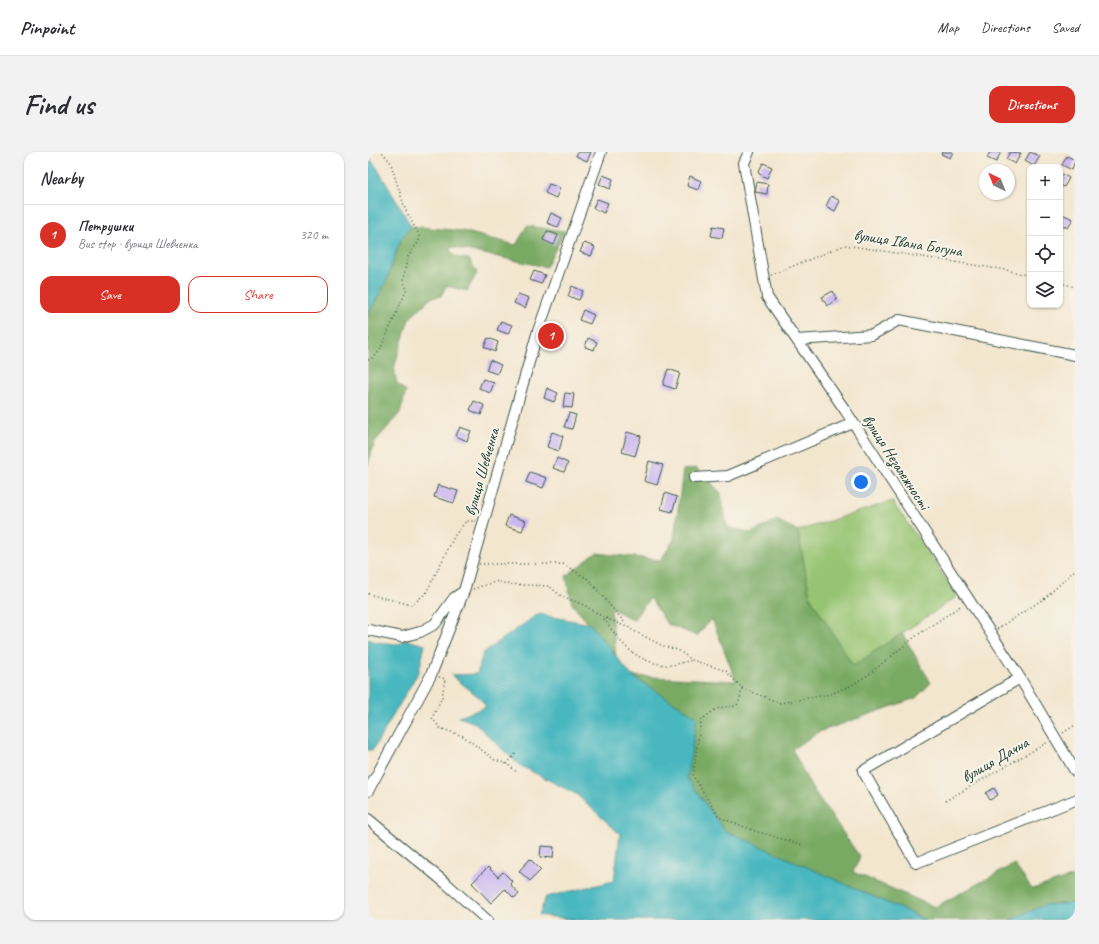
<!DOCTYPE html>
<html lang="en">
<head>
<meta charset="utf-8">
<style>
	:root { --surface:#fff; --page:#f2f2f3; --text:#2b2b33; --muted:#7c7c81; --line:#e1e1e2; --accent:#d93025 }
	body { margin:0; font-family:Caveat,sans-serif; background:var(--page); color:var(--text) }
	.controls { position:absolute; right:12px; top:12px; display:grid; overflow:hidden; border-radius:8px; box-shadow:0 1px 3px #0004 }
	.controls button { width:36px; height:36px; display:grid; place-items:center; padding:0; border:0; border-bottom:1px solid var(--line); background:var(--surface); color:var(--text); font:20px sans-serif }
	.compass { position:absolute; left:611px; top:12px; width:36px; height:36px; border-radius:50%; background:var(--surface); box-shadow:0 1px 3px #0004; rotate:317deg }
	.you { position:absolute; left:493px; top:330px; width:14px; height:14px; margin:-10px; border:3px solid #fff; border-radius:50%; background:#1a73e8; box-shadow:0 0 0 6px #1a73e833 }
	.badge { display:grid; place-items:center; width:26px; height:26px; border-radius:50%; background:var(--accent); color:#fff; font-size:13px; font-weight:700 }
	.pin { position:absolute; translate:-50% -50%; border:2px solid #fff; box-shadow:0 1px 4px #0006 }
	.list { margin:0; padding:0; list-style:none }
	h2 { display:flex; justify-content:space-between; align-items:center; height:52px; margin:0; padding:0 16px; font-size:17px }
	h2 small { font-size:13px; font-weight:400; color:var(--muted) }
	.list li { display:grid; grid-template-columns:26px 1fr auto; gap:12px; align-items:center; box-sizing:border-box; height:60px; padding:0 16px; border-top:1px solid var(--line) }
	.list b { display:block; font-size:15px; white-space:nowrap }
	.list p { margin:0; font-size:13px; white-space:nowrap; color:var(--muted) }
	.list em { font-size:13px; font-style:normal; color:var(--muted) }
	.actions { display:flex; gap:8px; padding:12px 16px }
	.actions a { flex:1; padding:9px 0; border:1px solid var(--accent); border-radius:12px; text-align:center; font-size:14px; color:var(--accent) }
	.actions .main { background:var(--accent); color:#fff }
	.icon { flex:none; width:22px; height:22px; fill:none; stroke:currentColor; stroke-width:2; stroke-linecap:round; stroke-linejoin:round }
	.map { position:relative; flex:none; width:707px; height:768px; overflow:hidden; border-radius:12px }
	header { display:flex; align-items:center; gap:24px; box-sizing:border-box; height:56px; padding:0 20px; background:var(--surface); border-bottom:1px solid var(--line) }
	header strong { font-size:19px }
	nav { display:flex; gap:22px; margin-inline-start:auto; font-size:14px }
	.intro { display:flex; align-items:center; justify-content:space-between; box-sizing:border-box; height:96px; padding:0 24px }
	h1 { margin:0; font-size:28px }
	.button { padding:10px 18px; border-radius:12px; background:var(--accent); color:#fff; font-size:14px; font-weight:700 }
	main { display:flex; gap:24px; padding:0 24px }
	aside { flex:1; background:var(--surface); border-radius:12px; box-shadow:0 1px 3px #0004 }
	.map>svg:first-child { display:block }
	.green { fill:#97c472; stroke:#5b8053 }
	.forest { fill:#79aa64; stroke:#4c744c }
	.water { fill:#48b7bf; stroke:#347a7a }
	.building { fill:#cab5ef }
	.lines { fill:none; stroke-linecap:round; stroke-linejoin:round }
	.minor-casing { stroke:#3f564b; stroke-width:12 }
	.path { stroke:#3f564b; stroke-width:1.5; stroke-dasharray:1 3; stroke-linecap:butt }
	.minor { stroke:#fff; stroke-width:10 }
	.labels { text-anchor:middle; dominant-baseline:central; stroke-width:4; stroke-linejoin:round; paint-order:stroke }
	.street-label { font-size:16px; fill:#1f3d34; stroke:#f7f3e8 }
</style>
</head>
<body>
<header>
<strong>Pinpoint</strong>
<nav><a>Map</a><a>Directions</a><a>Saved</a></nav>
</header>
<div class="intro"><h1>Find us</h1><a class="button">Directions</a></div>
<main>
<aside>
<h2>Nearby<small></small></h2>
<ul class="list">
<li><span class="badge">1</span><div><b>Петрушки</b><p>Bus stop · вулиця Шевченка</p></div><em>320 m</em></li>
</ul>
<div class="actions"><a class="main">Save</a><a>Share</a></div>
</aside>
<div class="map">
<svg width="707" height="768" viewBox="0 0 707 768">
	<rect width="100%" height="100%" fill="#f7f3e8"/>
	<filter id="ink" filterUnits="userSpaceOnUse"><feTurbulence type="fractalNoise" baseFrequency=".025" numOctaves="2"/><feDisplacementMap in="SourceGraphic" scale="8" xChannelSelector="R" yChannelSelector="G"/><feConvolveMatrix kernelMatrix="1 2 1 2 8 2 1 2 1" color-interpolation-filters="sRGB"/></filter>
	<filter id="wash" filterUnits="userSpaceOnUse"><feTurbulence type="fractalNoise" baseFrequency=".012" numOctaves="4" result="noise"/><feDisplacementMap in="SourceGraphic" scale="16" xChannelSelector="R" yChannelSelector="G"/><feGaussianBlur stdDeviation="0.9" result="paint"/><feColorMatrix in="noise" values="0 0 0 0 0 0 0 0 0 0 0 0 0 0 0 0 0 1.4 0 .05"/><feComposite in="paint" operator="in"/></filter>
	<g filter="url(#wash)">
		<rect width="100%" height="100%" fill="#f3e6cf"/>
		<path class="green" d="M524,349L590,444L485,514L442,445L430,379Z"/>
		<path class="forest" d="M43,74L94,79L148,93L159,74L197,79L178,115L83,95L82,98C86,106 93,106 101,107L109,121L99,139L78,134L73,144L63,146L41,167L26,216L29,232L38,239L32,261L6,291L0,313V162L18,130L32,89Z
			M329,316L353,341L359,375L383,381L409,368L430,379L442,445L485,514L534,481L563,531L548,546L451,580L424,597L442,633L492,705L485,720L567,755L646,712L664,737L707,724V751L677,753L641,768H558L356,678L319,626L329,565L264,524L368,529L344,467L329,484L299,472L282,446L265,468L243,456L248,505L204,452L198,424L228,401L293,408L306,387L315,318Z"/>
		<path class="water" d="M0,5L8,14L43,74L32,89L18,130L0,162Z
			M170,462L222,472L264,524L329,565L319,626L356,678L558,768H208L171,763L178,745L246,729L252,682L208,642L151,613L107,571L91,565L118,555L112,546L83,523L109,522L115,501Z
			M0,487L7,490L32,492L36,487L57,493L51,519L5,598H0Z
			M707,751V768H641L677,753Z"/>
		<g id="blocks">
			<path class="building" d="M210,0H223L219,9L208,4Z
				M574,0H585L582,6L573,2Z
				M622,0H633L628,10L619,6Z
				M642,0L653,1L647,12L638,7Z
				M662,0L672,4L666,14L657,9Z
				M699,4L707,8L704,18L694,13Z
				M395,11L404,15L399,26L390,21Z
				M692,21L701,26L696,35L692,33Z
				M235,23L245,27L242,37L231,32Z
				M322,24L333,29L330,38L319,34Z
				M389,30L400,32L399,42L387,40Z
				M181,32L192,36L188,46L177,41Z
				M463,44L472,49L467,59L458,54Z
				M229,47L240,51L236,61L225,56Z
				M183,61L194,66L190,75L179,71Z
				M694,62L705,67L700,76L692,72Z
				M345,74L356,76L354,86L343,84Z
				M179,79L190,83L186,93L175,88Z
				M216,91L227,95L223,104L212,100Z
				M166,119L177,123L173,132L162,128Z
				M204,134L215,139L211,148L200,144Z
				M465,139L469,148L459,154L454,145Z
				M150,142L161,146L157,156L146,151Z
				M215,158L226,163L222,172L211,168Z
				M133,169L144,173L140,182L129,178Z
				M120,186L130,190L127,200L116,195Z
				M220,186L229,190L226,198L217,195Z
				M122,208L133,213L129,222L118,218Z
				M300,217L312,221L307,237L295,233Z
				M115,227L126,231L122,241L111,236Z
				M179,236L190,241L186,250L176,246Z
				M197,241L206,242L204,256L195,255Z
				M106,249L116,253L113,263L102,258Z
				M201,261L208,263L204,277L196,275Z
				M92,275L103,279L99,289L88,284Z
				M184,280L195,284L191,299L179,295Z
				M259,280L273,284L267,304L254,300Z
				M189,306L200,311L196,320L185,316Z
				M281,309L295,313L289,333L276,329Z
				M162,320L179,326L175,336L158,330Z
				M70,333L90,339L86,351L66,345Z
				M297,341L309,345L304,360L293,357Z
				M141,363L158,369L154,379L137,374Z
				M626,636L630,643L622,648L618,641Z
				M173,694L186,695L185,706L172,705Z
				M162,707L173,718L162,729L151,719Z
				M120,715L130,725L135,720L144,729L142,732L151,742L146,746L137,737L123,751L104,731Z"/>
		</g>
	</g>
	<g filter="url(#ink)">
		<use href="#blocks" fill-opacity="0" stroke="#3f564b" stroke-width="1"/>
		<g class="lines">
			<defs>
				<path id="minor" d="M381,0L376,11L399,145L477,258L652,526L707,619
					M429,188L504,183L531,168L707,203
					M326,326L360,324L485,271
					M0,478L34,485L52,480L67,472L86,446L96,439
					M652,526L495,619L548,711L707,648
					M0,639L63,523L96,439L169,182L233,0
					M0,667L80,733L119,768"/>
			</defs>
			<use href="#minor" class="minor-casing"/>
			<path class="path" d="M403,123L477,93L638,118L662,124
				M692,131L707,135
				M0,208L7,204L12,198L39,137L35,129L39,106L51,89V83L37,57L22,9L14,0
				M111,412H195L220,427L262,477L295,494L310,498L324,508L358,519L374,536C370,563 367,550 349,557C344,559 338,565 333,568L325,624L351,665L387,679L435,693
				M105,437L130,429L138,432L181,434L193,444L216,453L235,465L261,476
				M0,442L44,453L58,441L87,383L98,369H108
				M236,467C254,492 264,508 297,513C305,514 316,510 324,508
				M629,477L677,446L707,418
				M71,525L77,527L74,545L64,566L72,576L95,584L127,608L139,612L150,621
				M374,536L412,551L463,542L484,533L500,523L548,484L594,453
				M695,581L707,573
				M139,612L149,600
				M577,649L680,590"/>
			<use href="#minor" class="minor"/>
		</g>
	</g>
	<g class="labels">
		<g class="street-label">
			<text transform="translate(540 91) rotate(9)">вулиця Івана Богуна</text>
			<text transform="translate(528 310) rotate(57)">вулиця Незалежності</text>
			<text transform="translate(114 320) rotate(-74)">вулиця Шевченка</text>
			<text transform="translate(627 608) rotate(-30)">вулиця Дачна</text>
		</g>
	</g>
</svg>
<div class="controls">
<button>+</button>
<button>−</button>
<button><svg class="icon" aria-label="locate" viewBox="0 0 24 24"><circle cx="12" cy="12" r="6"/><path d="M12 2v4M12 18v4M2 12h4M18 12h4"/></svg></button>
<button><svg class="icon" aria-label="layers" viewBox="0 0 24 24"><path d="M12 4l9 5-9 5-9-5zM3 14l9 5 9-5"/></svg></button>
</div>
<svg class="compass" viewBox="-18 -18 36 36"><path d="M0-13l5 13h-10z" fill="#e53935"/><path d="M0 13l5-13h-10z" fill="#7c7c81"/></svg>
<div class="you"></div>
<div class="pin badge" style="left:183px;top:184px">1</div>
</div>
</main>
</body>
</html>
